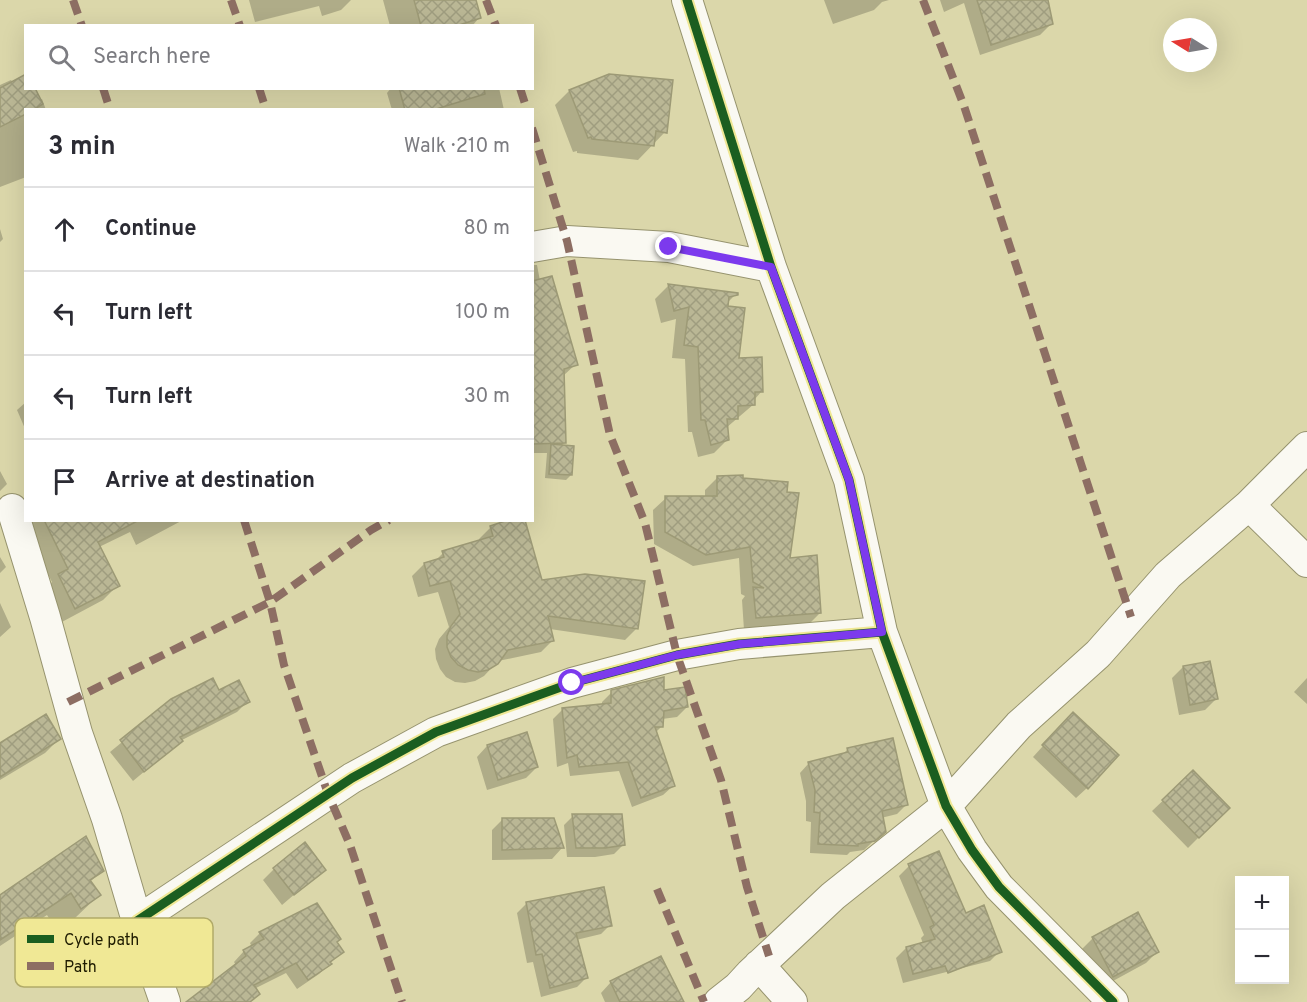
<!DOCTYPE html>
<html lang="en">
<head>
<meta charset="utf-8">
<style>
	:root { --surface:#fff; --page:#f7f7f7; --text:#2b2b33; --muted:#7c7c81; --line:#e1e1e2 }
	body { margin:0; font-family:Overpass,sans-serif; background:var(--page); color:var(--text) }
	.controls { position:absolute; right:18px; bottom:18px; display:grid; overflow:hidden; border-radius:0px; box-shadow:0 6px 24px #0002 }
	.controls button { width:54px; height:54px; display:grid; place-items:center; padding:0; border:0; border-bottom:2px solid var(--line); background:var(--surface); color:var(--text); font:30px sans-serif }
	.compass { position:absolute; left:1163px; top:18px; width:54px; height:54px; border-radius:50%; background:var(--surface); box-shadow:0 6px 24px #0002; rotate:281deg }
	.stop { position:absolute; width:18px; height:18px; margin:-14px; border:4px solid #7c3aed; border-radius:50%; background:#fff }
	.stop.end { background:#7c3aed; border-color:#fff; box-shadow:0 2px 6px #0008 }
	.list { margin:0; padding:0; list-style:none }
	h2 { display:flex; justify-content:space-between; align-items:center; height:78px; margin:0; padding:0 24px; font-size:26px }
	h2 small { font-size:20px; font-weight:400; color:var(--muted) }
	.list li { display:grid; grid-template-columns:39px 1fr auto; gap:18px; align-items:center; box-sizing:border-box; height:84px; padding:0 24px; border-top:2px solid var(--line) }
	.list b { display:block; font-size:22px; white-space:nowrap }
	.list em { font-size:20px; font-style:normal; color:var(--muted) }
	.icon { flex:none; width:33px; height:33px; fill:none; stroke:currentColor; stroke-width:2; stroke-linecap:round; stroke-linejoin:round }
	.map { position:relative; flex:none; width:1307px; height:1002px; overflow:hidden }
	.search { position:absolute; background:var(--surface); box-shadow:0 6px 24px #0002; left:24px; top:24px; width:510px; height:66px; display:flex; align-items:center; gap:15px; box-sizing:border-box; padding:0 21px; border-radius:0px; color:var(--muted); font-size:22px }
	.panel { position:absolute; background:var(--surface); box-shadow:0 6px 24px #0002; left:24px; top:108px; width:510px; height:414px; border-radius:0px }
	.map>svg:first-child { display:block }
	.shadow { fill:#0003 }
	.building { fill:url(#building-cross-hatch); stroke:#9d9a76; stroke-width:1.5 }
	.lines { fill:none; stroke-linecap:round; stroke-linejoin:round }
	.minor-casing { stroke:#96936e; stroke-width:32 }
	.minor { stroke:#faf9f2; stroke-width:30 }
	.quiet { stroke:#8d6e63; stroke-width:8; stroke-dasharray:15 8; stroke-linecap:butt }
	.cycleway-casing { stroke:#f0e895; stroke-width:13 }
	.cycleway { stroke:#1b5e20; stroke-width:9 }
	.route { stroke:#7c3aed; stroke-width:8 }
	.key { fill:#f0e895; stroke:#b1aa68; stroke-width:1.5 }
	.key-label { font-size:16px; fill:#1e1b00 }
</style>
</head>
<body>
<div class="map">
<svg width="1307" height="1002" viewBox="0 0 1307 1002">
	<defs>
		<pattern id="building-cross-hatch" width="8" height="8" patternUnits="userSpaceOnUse" patternTransform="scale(1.5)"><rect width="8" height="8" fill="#bab795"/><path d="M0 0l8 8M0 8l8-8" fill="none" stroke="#9f9d7f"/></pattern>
	</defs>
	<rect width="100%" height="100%" fill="#dbd7aa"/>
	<path class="shadow" d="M249,0H351L341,10L322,16L319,6L255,22Z
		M383,0H474L479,18L472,26H390Z
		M824,0H889L882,2L874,10L833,24Z
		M940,0H1047L1051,24L1040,35L980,55L964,3L944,12Z
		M11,80L13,83L26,88L39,100L42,99L46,110H26V177L0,187V85Z
		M391,88H499L504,110H392L387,93Z
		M569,91L665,132L638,160L577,153V151L573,152L555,105Z
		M0,229L3,239L0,242Z
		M532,265H537L540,281L576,364L563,376L564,443L560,447L571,475L566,480L545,478L547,453H532Z
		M668,286L736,294L726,304L737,359L762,391L754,400V404L726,428L727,440L714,453L698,457L692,432H688L685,359L672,358L676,319L661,323L655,299Z
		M26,402V431L17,410Z
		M0,471L7,484L0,491Z
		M717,478L789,559L820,613L808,625L744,630L742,600L745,596L741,594L739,558L693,566L654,544L653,510L666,498L705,497V490Z
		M26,520H183L136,545L130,532L99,547L118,585L103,600L60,623L44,591L52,582L22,523Z
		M491,527L541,582L637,628L625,640L550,629L553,640L541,652L498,661L484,676L475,681L465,683L455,682L446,677L440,669L436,659L435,649L439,639L449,627L438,592L418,597L412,576L424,564L434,562L443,553L479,541V539Z
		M0,557L6,567L0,573Z
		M0,603L11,627L0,637Z
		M1183,667L1216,699L1205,710L1179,715L1172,678Z
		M1307,678V704L1294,692Z
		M219,692L248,701L237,712L182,740L133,781L110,752L172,701Z
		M612,692H663L687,707L677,717L662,719V726L655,733L673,786L663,795L632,807L619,771L570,776L568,763L557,767L553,719L562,710L602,705V702Z
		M1062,725L1087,788L1076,798L1033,757Z
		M59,739L45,753L0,780V744Z
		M487,746L537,767L526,778L487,790L477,757Z
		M848,749L906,805L897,814L881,818L884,831L864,850L850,852L847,855L810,853L811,822L806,821V801L800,773L809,763L842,755Z
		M1193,772L1228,808L1188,848L1152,811Z
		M573,816L624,844L614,854L595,857H567L564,825Z
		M503,819L562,848L552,859L492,860V830Z
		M909,866L965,914L1000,951L990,961L903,983L896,958L906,948L923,944L921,938L924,935L899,876Z
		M274,869H324L282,905L263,880Z
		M102,870L90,882L99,895L75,918L57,931L47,915L0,946V896Z
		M526,904L610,925L601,934L576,940L586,978L577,987L541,997L533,962L527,963L517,913Z
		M1137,914L1157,952L1146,963L1102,987L1082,949L1093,938Z
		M260,933L335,943L342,952L319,974L297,989L286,973L254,989L258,994L250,1002H190L236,965L234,962L244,951L252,947L250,943Z
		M611,982L682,1002H605L601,993Z"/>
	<path class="building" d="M414,0H476L481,18L456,26H421Z
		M977,0H1048L1053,24L991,45Z
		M26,74V88H35L43,104L33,110H26V114L0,127V88Z
		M609,74L673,80L667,133L656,131L654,146L592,139L591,137L588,138L569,90Z
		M399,88H484L485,94L433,110H405Z
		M552,276L578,365L564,369L566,443L532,444V281Z
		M668,284L738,293V295L729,297L728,306L745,308L739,358L762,357L763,392H755V405L738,406V419H727L729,440L711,445L705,420H701L698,347L684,345L689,307L674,311Z
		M551,444L574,446L572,475L549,474Z
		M743,475V478L788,482L787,492L799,493L790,558L817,555L821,613L756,618L753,587L764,588L753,582L750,547L706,555L665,532V496H717V476Z
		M44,520H139L98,542L120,586L75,609L58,574L68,569Z
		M508,520H525L542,580L585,574L645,581L638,629L548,616L554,641L508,650L498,664L488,670L478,672L468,670L458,665L451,657L447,647V636L451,626L460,614L450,581L430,586L424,563L444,557L442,551L493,536L490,526Z
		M1210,661L1218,699L1190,705L1183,666Z
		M664,677V690L685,687L688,707L664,711L663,727H655L675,786L641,798L628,762L579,767L577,755L567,758L562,708L611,703V690Z
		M213,678L219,690L239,680L250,702L180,737L183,741L144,772L120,740L171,699Z
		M1073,712L1119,755L1088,789L1042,745Z
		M46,714L61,739L0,777V743Z
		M527,732L538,767L498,780L487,745Z
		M893,738L908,805L882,811L886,832L875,841L858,844V846L818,844L820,813L814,812L815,790L808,762L848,752L847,748Z
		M1193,770L1230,808L1199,838L1162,800Z
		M572,814H622L625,845L605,848H576Z
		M502,818H554L564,848L502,850Z
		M86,836L104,871L90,880L101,895L81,909L71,893L0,940V895Z
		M305,842L326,870L294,895L273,868Z
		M939,851L966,913L984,905L1002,952L948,973L945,966L913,974L906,947L935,939L930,927L934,925L908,864Z
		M604,887L612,926L576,933L588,978L550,988L542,954L536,955L526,902Z
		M317,903L341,939L337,942L344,952L330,962L332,964L308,980L296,963L254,985L260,994L250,1002H186L246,956L243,950L264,939L259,932Z
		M1138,912L1159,952L1113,977L1092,937Z
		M661,956L684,1002H620L610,981Z"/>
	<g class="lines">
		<defs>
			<path id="minor" d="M687,0L771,267L849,480L882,632L946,806L972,850L999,887L1113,1002
				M532,247L567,241L669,247L771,267
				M1249,505L1307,447
				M12,509L45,617L77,733L107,819L137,921L165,1002
				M137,921L352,778L436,732L572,683L677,655L739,644L882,632
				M759,965L792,1002
				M719,1002L738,987L750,974L833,896L946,806L1019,725L1098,654L1168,575L1249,505L1307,562"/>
		</defs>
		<use href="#minor" class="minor-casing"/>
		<use href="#minor" class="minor"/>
		<path class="quiet" d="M73,0L82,26
			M231,0L240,26
			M486,0L496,26
			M923,0L964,106L1131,617
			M103,88L110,110
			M259,88L266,110
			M520,88L527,110
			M532,128L567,241L610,435L645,523L677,655L721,780L747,887L769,956
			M244,520L270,602L284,665L328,794L350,845L402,1002
			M68,702L270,602L371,530L389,520
			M657,889L704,1002"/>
		<defs>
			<path id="cycleway" d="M687,0L771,267L849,480L882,632L946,806L972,850L999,887L1113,1002
				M137,921L352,778L436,732L572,683L677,655L739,644L882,632"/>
		</defs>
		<use href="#cycleway" class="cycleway-casing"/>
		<use href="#cycleway" class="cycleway"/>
	</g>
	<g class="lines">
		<path class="route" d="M572,683L677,655L740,644L882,632L849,480L771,267L669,247"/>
	</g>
	<rect x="15" y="918" width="198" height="69" rx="9" class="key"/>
	<rect x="27" y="935" width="27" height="8" fill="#1b5e20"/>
	<rect x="27" y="962" width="27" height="8" fill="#8d6e63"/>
	<g class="key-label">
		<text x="64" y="945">Cycle path</text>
		<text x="64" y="972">Path</text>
	</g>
</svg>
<div class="controls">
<button>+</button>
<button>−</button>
</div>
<svg class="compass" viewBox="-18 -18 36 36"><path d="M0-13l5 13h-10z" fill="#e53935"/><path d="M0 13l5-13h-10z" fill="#7c7c81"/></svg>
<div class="stop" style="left:572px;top:683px"></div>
<div class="stop end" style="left:669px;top:247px"></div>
<div class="search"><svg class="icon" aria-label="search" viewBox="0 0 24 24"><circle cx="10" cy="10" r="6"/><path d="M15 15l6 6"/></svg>Search here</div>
<section class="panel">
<h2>3 min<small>Walk · 210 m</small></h2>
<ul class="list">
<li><svg class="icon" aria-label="ahead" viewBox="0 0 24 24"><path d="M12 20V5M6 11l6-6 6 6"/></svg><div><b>Continue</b></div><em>80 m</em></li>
<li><svg class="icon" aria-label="left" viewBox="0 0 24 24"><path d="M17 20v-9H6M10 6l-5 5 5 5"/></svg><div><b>Turn left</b></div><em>100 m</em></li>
<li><svg class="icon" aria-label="left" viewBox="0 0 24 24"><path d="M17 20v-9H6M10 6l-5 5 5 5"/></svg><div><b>Turn left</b></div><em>30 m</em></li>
<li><svg class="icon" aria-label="arrive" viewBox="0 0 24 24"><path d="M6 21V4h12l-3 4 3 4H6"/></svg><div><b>Arrive at destination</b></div></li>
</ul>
</section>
</div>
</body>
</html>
